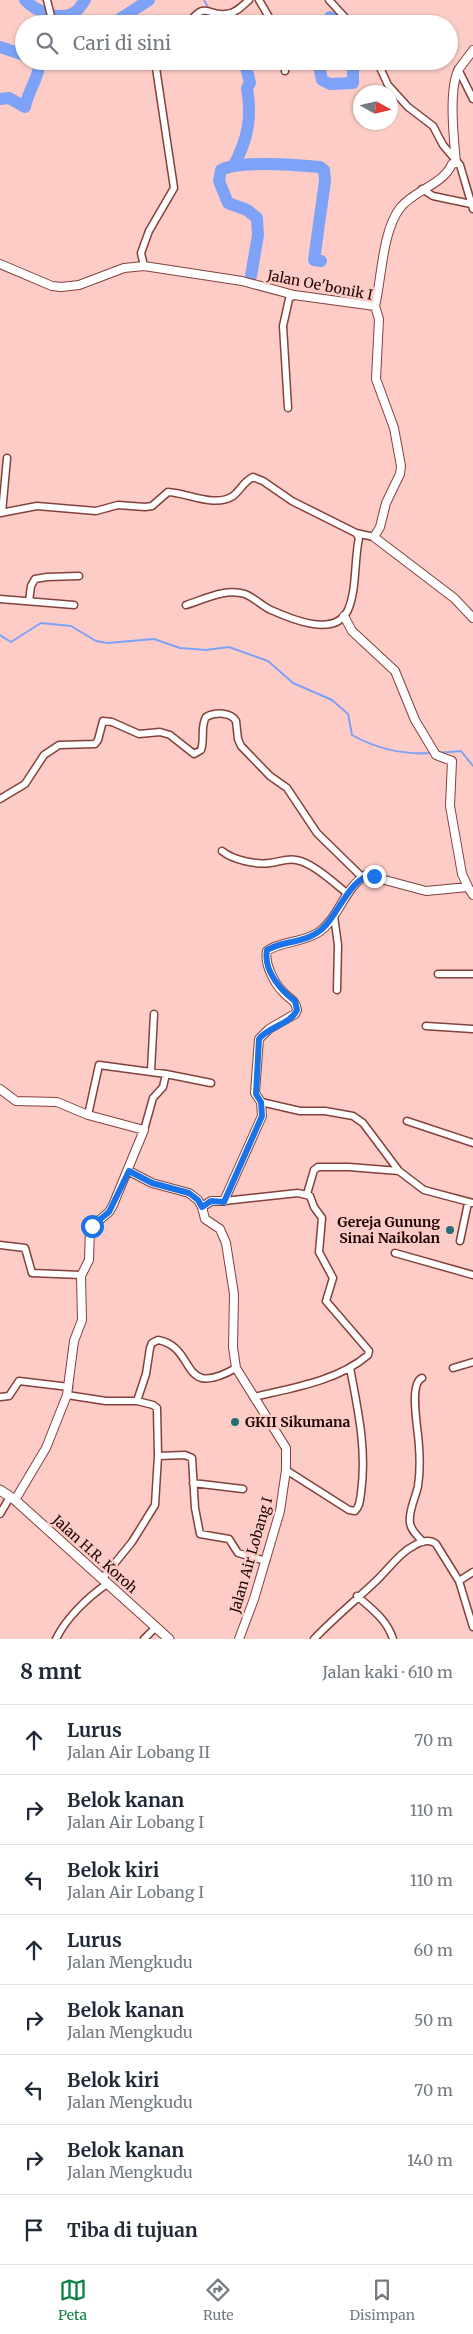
<!DOCTYPE html>
<html lang="id">
<head>
<meta charset="utf-8">
<style>
	:root { --surface:#fff; --page:#f6f6f7; --text:#1f2937; --muted:#747a83; --line:#e0e1e3; --accent:#0b8043 }
	body { margin:0; font-family:Merriweather,serif; background:var(--page); color:var(--text) }
	.compass { position:absolute; left:353px; top:85px; width:45px; height:45px; border-radius:50%; background:var(--surface); box-shadow:0 1px 4px #0004; rotate:98deg }
	.stop { position:absolute; width:15px; height:15px; margin:-11px; border:4px solid #1a73e8; border-radius:50%; background:#fff }
	.stop.end { background:#1a73e8; border-color:#fff; box-shadow:0 1px 5px #0008 }
	.list { margin:0; padding:0; list-style:none }
	h2 { display:flex; justify-content:space-between; align-items:center; height:65px; margin:0; padding:0 20px; font-size:21px }
	h2 small { font-size:16px; font-weight:400; color:var(--muted) }
	.list li { display:grid; grid-template-columns:32px 1fr auto; gap:15px; align-items:center; box-sizing:border-box; height:70px; padding:0 20px; border-top:1px solid var(--line) }
	.list b { display:block; font-size:19px; white-space:nowrap }
	.list p { margin:0; font-size:16px; white-space:nowrap; color:var(--muted) }
	.list em { font-size:16px; font-style:normal; color:var(--muted) }
	.icon { flex:none; width:28px; height:28px; fill:none; stroke:currentColor; stroke-width:2; stroke-linecap:round; stroke-linejoin:round }
	.map { position:relative; flex:none; width:473px; height:1639px; overflow:hidden }
	.search { position:absolute; background:var(--surface); box-shadow:0 1px 4px #0004; left:15px; right:15px; top:15px; height:55px; display:flex; align-items:center; gap:12px; box-sizing:border-box; padding:0 18px; border-radius:28px; color:var(--muted); font-size:19px }
	.sheet { height:625px; background:var(--surface) }
	nav { display:flex; justify-content:space-around; align-items:center; box-sizing:border-box; height:70px; border-top:1px solid var(--line); background:var(--surface); font-size:14px; color:var(--muted) }
	nav a { display:grid; justify-items:center; gap:2px }
	nav .on { color:var(--accent) }
	.map>svg:first-child { display:block }
	.lines { fill:none; stroke-linecap:round; stroke-linejoin:round }
	.stream { stroke:#7ea2f7; stroke-width:2 }
	.river { stroke:#7ea2f7; stroke-width:12 }
	.minor-casing { stroke:#84413c; stroke-width:9 }
	.tertiary-casing { stroke:#84413c; stroke-width:10 }
	.secondary-casing { stroke:#84413c; stroke-width:11 }
	.minor { stroke:#fff; stroke-width:6 }
	.tertiary { stroke:#fff; stroke-width:8 }
	.secondary { stroke:#fff; stroke-width:9 }
	.route { stroke:#1a73e8; stroke-width:6 }
	.poi-dot { fill:#246e76; stroke:#fdccc6; stroke-width:2 }
	.labels { text-anchor:middle; dominant-baseline:central; stroke-width:5; stroke-linejoin:round; paint-order:stroke }
	.street-label { font-size:14px; fill:#1f0505; stroke:#fdccc6 }
	.poi-label { font-size:14px; font-weight:bold; fill:#1f0505; stroke:#fdccc6; text-anchor:end }
</style>
</head>
<body>
<div class="map">
<svg width="473" height="1639" viewBox="0 0 473 1639">
	<rect width="100%" height="100%" fill="#fdccc6"/>
	<g class="lines">
		<path class="stream" d="M204,0L209,9
			M233,13L236,24
			M244,61L246,67
			M0,635L11,642L41,623L71,626L96,641L108,643L154,639L180,648L206,650L229,647L268,661L293,683L332,700L348,714L352,735C377,749 404,755 433,753
			M437,753L461,751L473,766"/>
		<path class="river" d="M25,0C35,11 62,22 75,12C79,10 82,4 85,0
			M112,24L149,0
			M325,24L330,17L342,24
			M0,47L24,55
			M318,61L322,80L330,84L353,83V61
			M0,99L9,98L25,107C28,91 38,79 40,63
			M234,165C248,139 252,117 247,88L250,83L246,67L247,61
			M251,276L258,235L257,218L247,210L228,203L219,181L221,170C240,160 297,165 320,167L324,170L325,181L314,260L321,261"/>
		<defs>
			<path id="minor" d="M47,0L52,20
				M259,0L273,24
				M329,0L351,24
				M188,24C206,0 206,16 226,14C235,14 242,6 249,0
				M377,61L388,85L408,107L433,126L443,145L460,165L473,209
				M112,63L154,62
				M458,69L473,99
				M285,71L286,61
				M422,189L433,196L471,204
				M144,266L141,253L149,231L174,188L155,61
				M288,408L283,326L289,299L294,295
				M0,513L37,506L96,511L118,505L145,507L152,506L168,492C188,493 215,508 233,496C241,490 242,483 253,477L263,481L292,501L356,533L374,537
				M2,513L7,458
				M0,599L74,605
				M29,601L31,586L35,579L47,577L79,576
				M186,605C205,599 225,588 245,594C255,598 262,606 271,610C291,619 335,638 348,610C357,589 354,561 359,538L356,533
				M0,799L25,784L44,755L59,745L95,744L98,740L103,721L112,722L139,734L160,732L170,735L194,754L201,750C205,739 200,727 206,717C215,712 231,712 236,721L238,739L241,746L270,776L287,788L317,833L362,877
				M222,851C233,860 256,865 270,863C279,862 287,858 296,860C312,862 335,884 348,894
				M334,916L338,945L337,990
				M438,974H473
				M426,1026L473,1029
				M151,1071L154,1014
				M166,1074L211,1083
				M261,1102L300,1111H325L353,1116L363,1123L399,1171L424,1190L473,1203
				M88,1115L99,1065L166,1074L163,1087L153,1098L144,1130
				M407,1121L473,1143
				M307,1194L314,1170L318,1167H349L399,1171
				M224,1201L298,1193L310,1196L314,1207L322,1218L319,1252L333,1278L326,1301L369,1351L368,1355C338,1381 292,1388 254,1397
				M460,1241L468,1203
				M0,1245L25,1248L32,1273L81,1275
				M395,1253L473,1275
				M453,1368L473,1362
				M422,1378C408,1384 419,1433 419,1447C420,1460 420,1473 418,1486C416,1497 408,1511 410,1523C411,1531 418,1536 423,1542
				M67,1395L106,1401H137L146,1374L150,1348L152,1343L158,1340C198,1347 178,1401 236,1368
				M0,1397L9,1396L19,1381L69,1387
				M137,1401L153,1405L157,1408L158,1456L185,1455L192,1458L195,1508L200,1534L229,1539L238,1553L266,1561
				M286,1470L349,1510L355,1511C360,1506 360,1500 361,1493C367,1450 358,1410 350,1368
				M193,1483L243,1489
				M0,1514L10,1497
				M102,1579L132,1542L155,1505L158,1456
				M459,1581L473,1572
				M357,1596C372,1609 387,1620 393,1639
				M56,1639C66,1618 88,1597 107,1584
				M144,1639L156,1627
				M314,1639C334,1618 355,1601 376,1581C389,1569 399,1553 415,1545C422,1541 430,1539 436,1544L459,1581L473,1627"/>
			<path id="tertiary" d="M0,264L52,286L61,287L79,285L124,268L144,266L242,281L294,295L375,306L379,319L376,379L394,428L401,466L400,474L386,503L380,527L374,537L454,598L473,618
				M375,306C382,277 382,232 400,208C414,190 443,185 452,164L456,163C454,140 448,88 459,69C463,63 469,56 473,50
				M344,616L352,631L395,671L415,720L436,755L452,761L450,806L462,874L468,887
				M0,1089L16,1101L57,1102L88,1115L144,1130L113,1205L109,1212L90,1228L89,1260L81,1276L82,1320L74,1341L67,1395L46,1448L15,1500
				M129,1171L152,1183L189,1193L198,1200L202,1207
				M239,1639L254,1599L280,1511L286,1470V1448L236,1368L233,1347L234,1294L226,1243L220,1229L205,1219L202,1207L211,1201H224L262,1116L261,1102L255,1093L259,1039L269,1029L295,1014L297,1010C296,1000 289,999 283,992C274,983 264,963 267,951C281,941 303,943 319,932C339,918 344,888 366,875L426,891L468,887L473,895"/>
			<path id="secondary" d="M0,1490L15,1500L169,1639"/>
		</defs>
		<use href="#minor" class="minor-casing"/>
		<use href="#tertiary" class="tertiary-casing"/>
		<use href="#secondary" class="secondary-casing"/>
		<use href="#minor" class="minor"/>
		<use href="#tertiary" class="tertiary"/>
		<use href="#secondary" class="secondary"/>
	</g>
	<g class="lines">
		<path class="route" d="M92,1226L109,1212L129,1171L152,1183L189,1193L198,1200L202,1207L211,1201L224,1202L262,1116L261,1102L256,1094L259,1039C269,1026 290,1025 297,1010L295,1001C281,991 263,970 267,950C285,939 308,945 326,925C339,911 354,873 374,876"/>
	</g>
	<g class="poi-dot">
		<circle cx="450" cy="1230" r="5"/>
		<circle cx="235" cy="1422" r="5"/>
	</g>
	<g class="labels">
		<g class="street-label">
			<text transform="translate(320 285) rotate(11)">Jalan Oe'bonik I</text>
			<text transform="translate(95 1554) rotate(42)">Jalan H.R. Koroh</text>
			<text transform="translate(251 1555) rotate(-74)">Jalan Air Lobang I</text>
		</g>
		<g class="poi-label">
			<text x="440" y="1222">Gereja Gunung<tspan x="440" dy="16">Sinai Naikolan</tspan></text>
			<text x="245" y="1422" text-anchor="start">GKII Sikumana</text>
		</g>
	</g>
</svg>
<svg class="compass" viewBox="-18 -18 36 36"><path d="M0-13l5 13h-10z" fill="#e53935"/><path d="M0 13l5-13h-10z" fill="#747a83"/></svg>
<div class="stop" style="left:92px;top:1226px"></div>
<div class="stop end" style="left:374px;top:876px"></div>
<div class="search"><svg class="icon" aria-label="search" viewBox="0 0 24 24"><circle cx="10" cy="10" r="6"/><path d="M15 15l6 6"/></svg>Cari di sini</div>
</div>
<section class="sheet">
<h2>8 mnt<small>Jalan kaki · 610 m</small></h2>
<ul class="list">
<li><svg class="icon" aria-label="ahead" viewBox="0 0 24 24"><path d="M12 20V5M6 11l6-6 6 6"/></svg><div><b>Lurus</b><p>Jalan Air Lobang II</p></div><em>70 m</em></li>
<li><svg class="icon" aria-label="right" viewBox="0 0 24 24"><path d="M7 20v-9h11M14 6l5 5-5 5"/></svg><div><b>Belok kanan</b><p>Jalan Air Lobang I</p></div><em>110 m</em></li>
<li><svg class="icon" aria-label="left" viewBox="0 0 24 24"><path d="M17 20v-9H6M10 6l-5 5 5 5"/></svg><div><b>Belok kiri</b><p>Jalan Air Lobang I</p></div><em>110 m</em></li>
<li><svg class="icon" aria-label="ahead" viewBox="0 0 24 24"><path d="M12 20V5M6 11l6-6 6 6"/></svg><div><b>Lurus</b><p>Jalan Mengkudu</p></div><em>60 m</em></li>
<li><svg class="icon" aria-label="right" viewBox="0 0 24 24"><path d="M7 20v-9h11M14 6l5 5-5 5"/></svg><div><b>Belok kanan</b><p>Jalan Mengkudu</p></div><em>50 m</em></li>
<li><svg class="icon" aria-label="left" viewBox="0 0 24 24"><path d="M17 20v-9H6M10 6l-5 5 5 5"/></svg><div><b>Belok kiri</b><p>Jalan Mengkudu</p></div><em>70 m</em></li>
<li><svg class="icon" aria-label="right" viewBox="0 0 24 24"><path d="M7 20v-9h11M14 6l5 5-5 5"/></svg><div><b>Belok kanan</b><p>Jalan Mengkudu</p></div><em>140 m</em></li>
<li><svg class="icon" aria-label="arrive" viewBox="0 0 24 24"><path d="M6 21V4h12l-3 4 3 4H6"/></svg><div><b>Tiba di tujuan</b></div></li>
</ul>
</section>
<nav>
<a class="on"><svg class="icon" aria-label="map" viewBox="0 0 24 24"><path d="M3 6l6-2 6 2 6-2v14l-6 2-6-2-6 2zM9 4v14M15 6v14"/></svg>Peta</a>
<a><svg class="icon" aria-label="directions" viewBox="0 0 24 24"><path d="M12 3l9 9-9 9-9-9zM9 14v-3h6M13 9l2 2-2 2"/></svg>Rute</a>
<a><svg class="icon" aria-label="saved" viewBox="0 0 24 24"><path d="M7 4h10v16l-5-4-5 4z"/></svg>Disimpan</a>
</nav>
</body>
</html>
